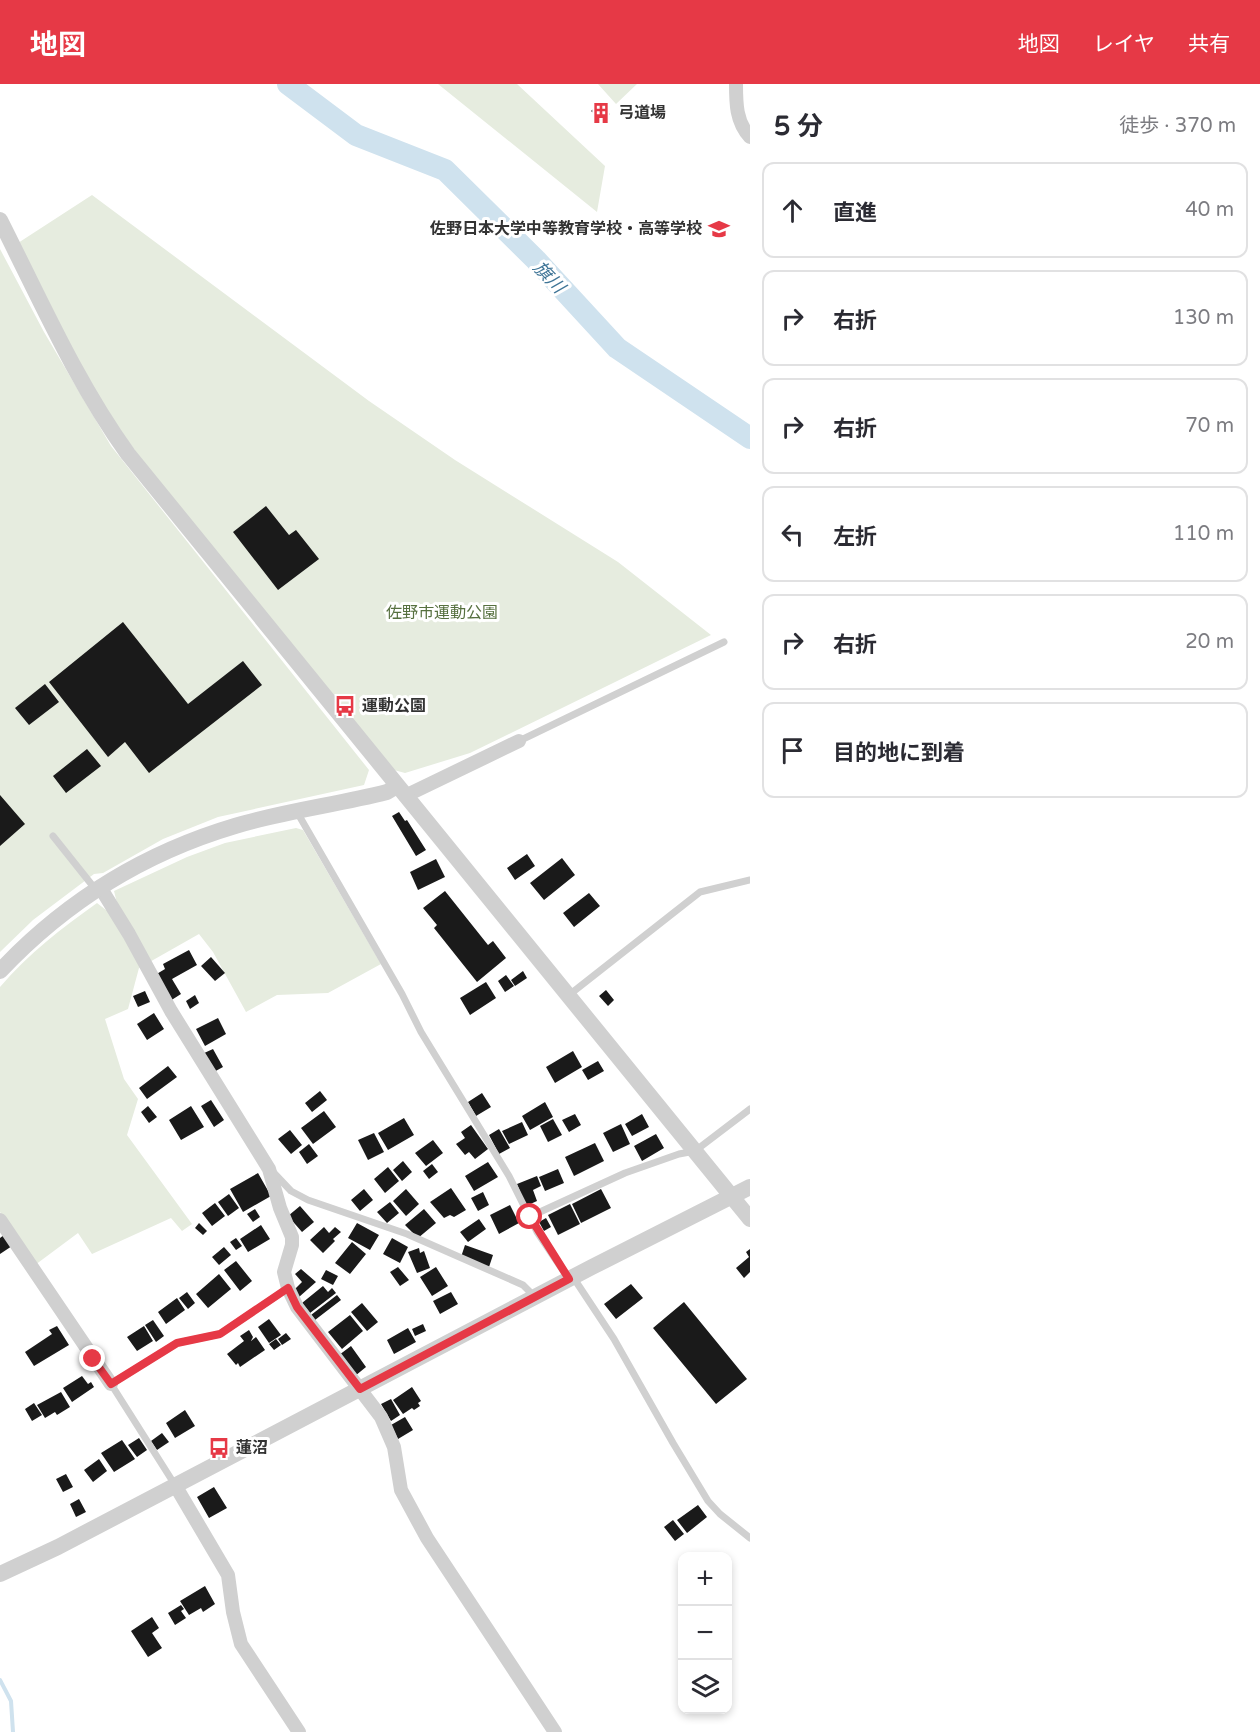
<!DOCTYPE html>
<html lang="ja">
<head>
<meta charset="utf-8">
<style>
	:root { --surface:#fff; --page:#f7f7f7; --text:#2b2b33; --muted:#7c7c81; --line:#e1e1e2; --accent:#e63946 }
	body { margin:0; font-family:"Varela Round","Noto Sans JP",sans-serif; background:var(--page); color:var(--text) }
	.controls { position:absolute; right:18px; bottom:18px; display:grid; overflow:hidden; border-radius:12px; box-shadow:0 3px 9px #0003 }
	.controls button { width:54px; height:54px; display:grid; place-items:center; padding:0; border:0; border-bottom:2px solid var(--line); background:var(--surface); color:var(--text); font:30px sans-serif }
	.stop { position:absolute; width:18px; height:18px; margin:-14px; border:4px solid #e63946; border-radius:50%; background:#fff }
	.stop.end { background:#e63946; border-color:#fff; box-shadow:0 2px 6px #0008 }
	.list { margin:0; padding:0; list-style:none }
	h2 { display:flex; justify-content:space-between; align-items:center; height:78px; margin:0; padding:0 24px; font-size:26px }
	h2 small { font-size:20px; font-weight:400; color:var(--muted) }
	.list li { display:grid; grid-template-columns:39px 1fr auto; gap:18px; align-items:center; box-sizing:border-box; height:96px; margin:0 12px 12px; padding:0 12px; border:2px solid var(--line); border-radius:12px }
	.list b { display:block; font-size:22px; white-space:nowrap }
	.list em { font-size:20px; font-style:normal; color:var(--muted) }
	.icon { flex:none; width:33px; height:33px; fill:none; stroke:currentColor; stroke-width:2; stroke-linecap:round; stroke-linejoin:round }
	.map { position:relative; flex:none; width:750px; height:1648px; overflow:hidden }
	header { display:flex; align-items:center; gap:36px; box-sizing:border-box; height:84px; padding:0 30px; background:var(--accent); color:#fff }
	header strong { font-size:28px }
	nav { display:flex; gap:33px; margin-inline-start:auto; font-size:21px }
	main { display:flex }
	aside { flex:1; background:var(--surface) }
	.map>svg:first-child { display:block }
	.green { fill:#e6ecdf }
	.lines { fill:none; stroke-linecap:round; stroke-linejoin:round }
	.stream { stroke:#cfe2ee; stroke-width:4 }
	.river { stroke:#cfe2ee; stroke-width:22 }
	.building { fill:#1a1a1a }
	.service { stroke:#d0d0d0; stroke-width:7 }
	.minor { stroke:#d0d0d0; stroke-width:14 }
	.tertiary { stroke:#d0d0d0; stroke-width:16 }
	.route { stroke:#e63946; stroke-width:8 }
	.labels { text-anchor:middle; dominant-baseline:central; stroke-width:6; stroke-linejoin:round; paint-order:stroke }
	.poi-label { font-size:16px; font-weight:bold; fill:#333; stroke:#fff; text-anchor:start }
	.park-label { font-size:16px; fill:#56703f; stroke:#fff }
	.water-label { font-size:18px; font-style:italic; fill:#3f7597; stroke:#fff }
</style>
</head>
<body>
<header>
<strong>地図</strong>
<nav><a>地図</a><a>レイヤ</a><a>共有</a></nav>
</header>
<main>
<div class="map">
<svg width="750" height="1648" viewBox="0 0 750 1648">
	<rect width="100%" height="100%" fill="#fff"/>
	<path class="green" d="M438,0H517L605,82L597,128Z
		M598,0H637L616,20Z
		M92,111L369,317L455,376L618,478L711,551L470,669L405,689L394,686L146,382L109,330L68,260L18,159Z
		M0,165L44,248L111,362L369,686L364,701L218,733L163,755L103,789L94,790L33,836L0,868Z
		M296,744L303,746L381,880L328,909L277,911L246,928L213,868L199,850L139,884L128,925L105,935L124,995L138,1015L127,1051L192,1140L182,1147L171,1134L92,1170L78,1149L35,1181L0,1128V903C28,870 62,844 97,819L106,826L117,819L114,807L187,773L225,759Z"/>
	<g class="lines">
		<path class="stream" d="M0,1596L11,1617L13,1648"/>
		<path class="river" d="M288,0L356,51L445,86L536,176L617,264L750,354"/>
	</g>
	<path class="building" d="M599,20L610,30L603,37L591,27Z
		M266,422L289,451L296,446L319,475L278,506L233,448Z
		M123,538L188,620L243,577L262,601L149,689L125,658L108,673L49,598Z
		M45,600L59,618L29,641L15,624Z
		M87,665L101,682L66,709L53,692Z
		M0,711L25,740L0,762Z
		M399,728L405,737L407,736L426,766L416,772L392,732Z
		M527,770L535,782L515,796L507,784Z
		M562,774L575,791L544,816L530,799Z
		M436,775L445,793L418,806L410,788Z
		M445,807L488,861L493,857L506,874L477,898L434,844L437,841L423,824Z
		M589,809L600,822L574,843L563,829Z
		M189,866L197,881L172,895L181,910L170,917L155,891L165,885L163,880Z
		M211,873L225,889L215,897L201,882Z
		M523,887L527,894L515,902L511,896Z
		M506,891L514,902L505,908L498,897Z
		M486,898L496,914L470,931L460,914Z
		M606,906L614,916L608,922L599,912Z
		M145,907L150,918L138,923L133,912Z
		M195,911L199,919L190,925L186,917Z
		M154,929L164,945L147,956L137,940Z
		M218,934L226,950L205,962L196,945Z
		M213,965L223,983L212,989L202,970Z
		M573,967L582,983L555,999L546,983Z
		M598,977L604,987L588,996L582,986Z
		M168,982L177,993L147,1015L139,1004Z
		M320,1007L327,1016L312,1028L305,1019Z
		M482,1009L491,1023L476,1032L468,1018Z
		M211,1016L224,1036L214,1043L201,1022Z
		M545,1018L553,1033L530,1046L522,1032Z
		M148,1022L157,1033L149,1039L141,1028Z
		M191,1022L204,1043L181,1056L169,1036Z
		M324,1027L336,1043L313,1060L301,1044Z
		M575,1030L581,1041L569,1048L562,1036Z
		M642,1030L649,1043L632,1052L625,1040Z
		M404,1034L414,1051L388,1066L378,1049Z
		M553,1035L562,1051L548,1058L540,1042Z
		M522,1038L528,1051L509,1060L502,1047Z
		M621,1040L630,1060L613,1068L603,1049Z
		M471,1041L488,1065L475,1075L469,1068L465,1071L456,1060L465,1054L461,1048Z
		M499,1045L510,1064L499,1070L489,1051Z
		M290,1046L302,1061L291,1070L278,1055Z
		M374,1049L384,1068L368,1076L358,1056Z
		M656,1050L664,1064L642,1077L634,1062Z
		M433,1056L443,1069L426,1082L415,1069Z
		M595,1059L604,1077L574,1092L565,1073Z
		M309,1060L318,1072L307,1080L299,1068Z
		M403,1077L412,1088L402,1097L393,1086Z
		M488,1078L498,1093L474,1107L465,1092Z
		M432,1080L438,1088L429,1095L423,1087Z
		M388,1083L399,1097L385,1109L374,1095Z
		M558,1085L564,1099L545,1107L539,1093Z
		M258,1089L271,1112L243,1128L230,1105Z
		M537,1092L541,1102L533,1106L537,1117L526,1122L517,1100Z
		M451,1104L466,1126L454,1133L450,1131L444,1134L430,1118Z
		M364,1105L373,1116L360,1127L351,1116Z
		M406,1105L419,1120L406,1132L393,1117Z
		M601,1105L611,1124L581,1139L572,1120Z
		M483,1108L489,1121L478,1127L471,1114Z
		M229,1110L239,1124L228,1132L218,1118Z
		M390,1118L399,1129L387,1139L377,1128Z
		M215,1119L225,1132L212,1142L202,1129Z
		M570,1120L580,1140L558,1151L548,1131Z
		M510,1121L519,1139L499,1150L490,1131Z
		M300,1122L314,1138L302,1148L288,1132Z
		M255,1125L260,1133L253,1138L247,1130Z
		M424,1125L436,1139L418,1154L405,1141Z
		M546,1134L551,1143L544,1147L539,1138Z
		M479,1135L486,1145L468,1158L460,1148Z
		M199,1139L207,1147L203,1151L195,1144Z
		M357,1139L379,1151L370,1166L348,1154Z
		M261,1141L270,1155L248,1168L240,1155Z
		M324,1143L329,1149L335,1143L341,1148L333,1155L335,1157L323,1169L310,1156Z
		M4,1151L12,1162L0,1170V1154Z
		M236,1154L242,1162L236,1166L230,1158Z
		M392,1154L408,1163L400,1179L383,1170Z
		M352,1158L366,1170L350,1190L335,1179Z
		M465,1161L493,1171L489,1183L461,1173Z
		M224,1163L231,1171L219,1181L212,1173Z
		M419,1164L420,1169L424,1167L430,1184L417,1189L408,1168Z
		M750,1165V1188L744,1194L736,1184L749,1173L746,1168Z
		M236,1177L252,1197L240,1207L224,1186Z
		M398,1183L409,1196L400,1202L390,1188Z
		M436,1183L448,1202L432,1212L420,1193Z
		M301,1185L316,1198L299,1213L294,1206L302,1198L295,1190Z
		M326,1186L338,1192L333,1201L321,1195Z
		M219,1190L231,1205L208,1224L196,1210Z
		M631,1200L643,1214L616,1235L604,1220Z
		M323,1202L328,1208L332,1204L336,1209L310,1229L302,1219Z
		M187,1208L195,1219L188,1225L179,1214Z
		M451,1208L458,1220L440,1230L433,1217Z
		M337,1211L341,1216L315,1236L311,1231Z
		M177,1214L185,1226L166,1240L158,1228Z
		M684,1218L747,1295L716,1320L653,1244Z
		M362,1219L378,1238L367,1247L351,1228Z
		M350,1231L363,1247L342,1265L328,1248Z
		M269,1235L281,1251L269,1259L258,1243Z
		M153,1236L164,1252L156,1258L145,1241Z
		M423,1240L426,1247L415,1252L412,1245Z
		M57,1242L69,1261L34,1282L25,1268L52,1250L49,1246Z
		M144,1242L153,1257L137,1267L127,1253Z
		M408,1244L416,1258L394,1270L387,1256Z
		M249,1246L253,1253L251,1257L256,1253L265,1266L240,1283L238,1279L236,1281L227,1270L244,1257L240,1252Z
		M286,1249L291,1255L282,1261L278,1255Z
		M276,1255L281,1261L274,1266L269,1260Z
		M351,1262L366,1283L355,1292L339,1271Z
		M82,1292L88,1300L91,1298L94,1303L72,1318L63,1304Z
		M412,1303L421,1317L418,1319L420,1322L414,1326L412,1324L403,1330L393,1316Z
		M61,1308L70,1323L57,1331L55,1328L45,1334L37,1321Z
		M391,1315L400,1331L391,1337L381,1320Z
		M34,1319L42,1331L32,1337L25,1325Z
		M185,1326L195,1342L175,1354L166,1339Z
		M405,1333L413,1346L398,1355L391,1341Z
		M162,1349L169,1358L157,1366L151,1357Z
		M139,1354L147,1366L137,1373L128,1361Z
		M122,1356L135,1375L114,1388L101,1369Z
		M99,1375L107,1387L93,1398L84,1386Z
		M66,1390L73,1403L63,1408L56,1395Z
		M214,1403L227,1424L209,1434L197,1413Z
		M79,1415L86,1428L76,1433L70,1420Z
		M698,1421L707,1433L687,1449L677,1436Z
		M673,1436L684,1450L675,1457L664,1443Z
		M205,1502L215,1520L203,1528L201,1524L189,1531L180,1517Z
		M181,1521L184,1525L181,1527L186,1534L175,1541L168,1529Z
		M152,1533L159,1544L152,1549L162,1564L148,1573L131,1547Z"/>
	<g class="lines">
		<path class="service" d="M519,657L724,558
			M297,728L402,910L421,948L509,1092L537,1148L568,1194
			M53,752L96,806
			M569,911L700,808L750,796
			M273,1088L291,1107L308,1116L407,1150L523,1201L534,1212
			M529,1133L625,1089L679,1070L695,1067L750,1025
			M573,1193L614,1255L673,1359L708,1417L720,1430L750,1454
			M175,1401L111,1300L177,1259L220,1250L288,1204"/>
		<path class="minor" d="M736,0C736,19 736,38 750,53
			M405,712L519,657
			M100,803L129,850L171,927L269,1085L280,1124L292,1153V1161L284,1188L288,1204L297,1223L381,1333L394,1363L401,1406L427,1454L555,1648
			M0,1136L111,1300
			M175,1401L228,1491L233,1528L241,1560L299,1648"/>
		<path class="tertiary" d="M0,136C40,215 76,298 128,370L750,1135
			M0,887C65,818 144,769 235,742C284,727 336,721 387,708L397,702
			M0,1490L58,1463L592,1183L750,1103"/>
	</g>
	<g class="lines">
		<path class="route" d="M93,1275L111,1300L177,1259L220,1250L288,1204L297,1223L360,1305L569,1195L530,1133"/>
	</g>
	<defs>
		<symbol id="building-bare" viewBox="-9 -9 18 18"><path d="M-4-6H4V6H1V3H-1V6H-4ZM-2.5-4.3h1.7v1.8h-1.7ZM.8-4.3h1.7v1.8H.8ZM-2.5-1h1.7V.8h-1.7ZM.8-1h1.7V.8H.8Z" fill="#e63946" stroke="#fff" stroke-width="2.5" paint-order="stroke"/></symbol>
		<symbol id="school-bare" viewBox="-9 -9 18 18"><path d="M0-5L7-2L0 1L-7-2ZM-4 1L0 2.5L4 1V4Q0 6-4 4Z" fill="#e63946" stroke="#fff" stroke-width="2.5" paint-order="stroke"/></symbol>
		<symbol id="bus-bare" viewBox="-9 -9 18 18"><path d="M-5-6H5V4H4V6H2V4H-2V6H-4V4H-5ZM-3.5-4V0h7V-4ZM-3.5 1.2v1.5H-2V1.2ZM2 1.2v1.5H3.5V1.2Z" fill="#e63946" stroke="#fff" stroke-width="2.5" paint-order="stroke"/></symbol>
	</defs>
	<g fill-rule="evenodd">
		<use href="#building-bare" x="586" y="14" width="30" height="30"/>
		<use href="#school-bare" x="704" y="130" width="30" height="30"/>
		<use href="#bus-bare" x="330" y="607" width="30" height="30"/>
		<use href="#bus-bare" x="204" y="1349" width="30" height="30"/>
	</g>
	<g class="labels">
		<g class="poi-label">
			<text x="618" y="29">弓道場</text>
			<text x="702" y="145" text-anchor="end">佐野日本大学中等教育学校・高等学校</text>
			<text x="362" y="622">運動公園</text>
			<text x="236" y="1364">蓮沼</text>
		</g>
		<g class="park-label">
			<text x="442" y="529">佐野市運動公園</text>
		</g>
		<g class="water-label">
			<text transform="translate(549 193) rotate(46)">旗川</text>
		</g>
	</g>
</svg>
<div class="controls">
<button>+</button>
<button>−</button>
<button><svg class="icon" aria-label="layers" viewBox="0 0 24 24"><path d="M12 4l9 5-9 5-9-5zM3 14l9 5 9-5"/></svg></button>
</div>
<div class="stop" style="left:530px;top:1133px"></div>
<div class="stop end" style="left:93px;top:1275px"></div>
</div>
<aside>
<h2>5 分<small>徒歩 · 370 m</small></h2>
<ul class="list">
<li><svg class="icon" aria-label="ahead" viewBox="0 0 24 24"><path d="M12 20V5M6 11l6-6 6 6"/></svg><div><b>直進</b></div><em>40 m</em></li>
<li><svg class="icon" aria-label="right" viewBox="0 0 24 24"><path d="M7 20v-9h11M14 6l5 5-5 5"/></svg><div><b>右折</b></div><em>130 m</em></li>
<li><svg class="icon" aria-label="right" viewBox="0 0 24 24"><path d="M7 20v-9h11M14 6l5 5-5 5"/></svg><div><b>右折</b></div><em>70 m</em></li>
<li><svg class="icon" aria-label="left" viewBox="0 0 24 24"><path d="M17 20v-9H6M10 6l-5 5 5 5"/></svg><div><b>左折</b></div><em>110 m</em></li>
<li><svg class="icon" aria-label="right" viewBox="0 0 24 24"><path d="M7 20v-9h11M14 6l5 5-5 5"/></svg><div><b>右折</b></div><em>20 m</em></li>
<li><svg class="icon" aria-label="arrive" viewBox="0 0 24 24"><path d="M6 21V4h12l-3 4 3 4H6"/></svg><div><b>目的地に到着</b></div></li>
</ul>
</aside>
</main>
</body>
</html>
